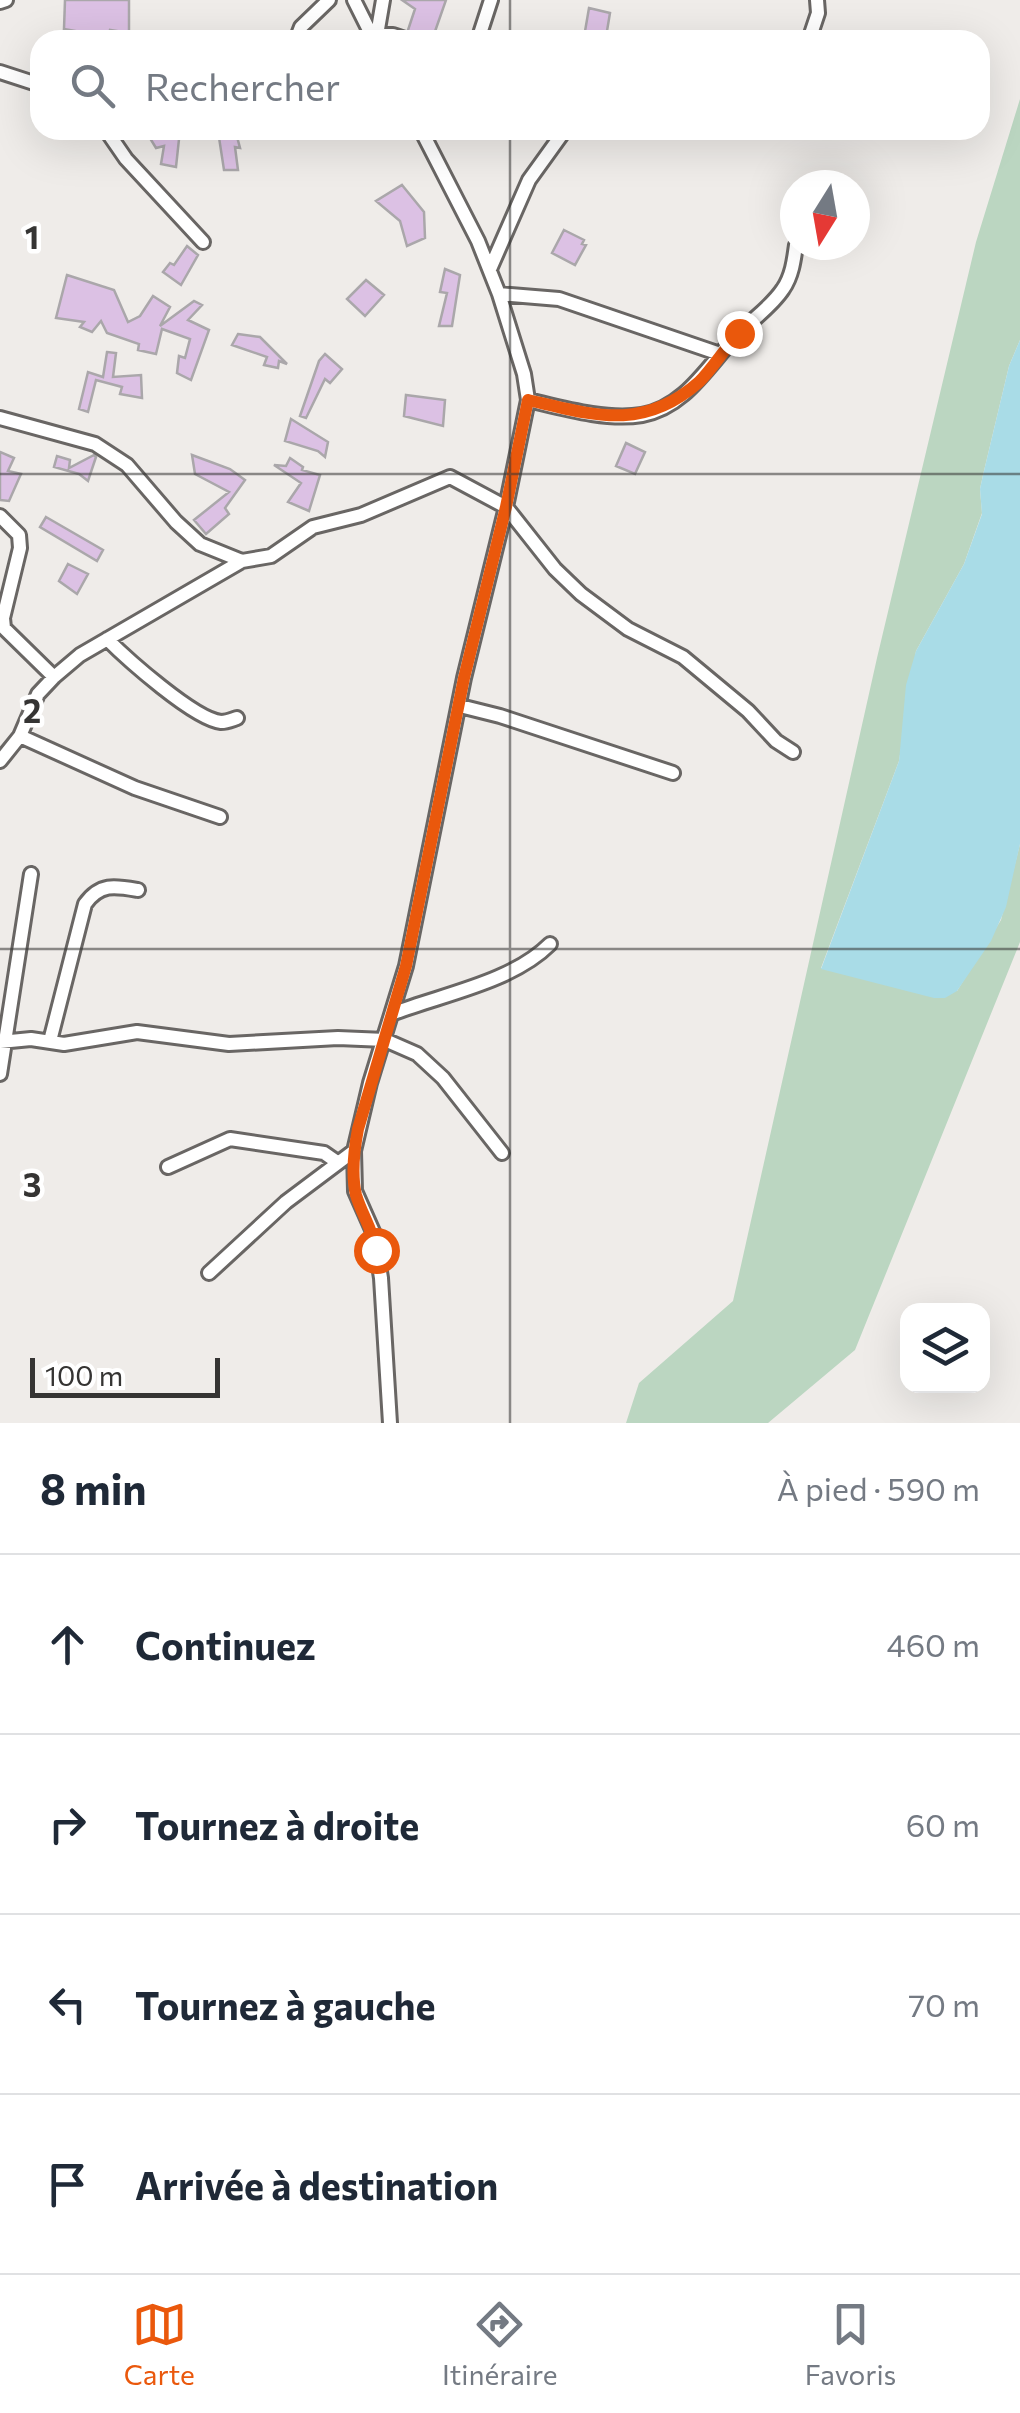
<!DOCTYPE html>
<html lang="fr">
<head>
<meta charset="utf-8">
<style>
	:root { --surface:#fff; --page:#f2f2f3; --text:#1f2937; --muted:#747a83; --line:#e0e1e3; --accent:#ea580c }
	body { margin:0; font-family:Commissioner,sans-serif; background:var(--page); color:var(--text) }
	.controls { position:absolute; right:30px; bottom:30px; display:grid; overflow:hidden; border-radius:20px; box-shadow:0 10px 40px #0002 }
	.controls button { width:90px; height:90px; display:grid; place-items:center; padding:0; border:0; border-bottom:2px solid var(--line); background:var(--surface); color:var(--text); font:50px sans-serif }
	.compass { position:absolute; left:780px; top:170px; width:90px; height:90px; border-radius:50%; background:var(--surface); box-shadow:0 10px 40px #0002; rotate:191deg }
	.scale { position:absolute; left:30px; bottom:25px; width:190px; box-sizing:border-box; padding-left:10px; border:5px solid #353433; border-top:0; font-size:28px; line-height:35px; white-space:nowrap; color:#353433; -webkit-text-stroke:8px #fff; paint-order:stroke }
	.stop { position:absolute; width:30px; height:30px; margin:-22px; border:8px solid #ea580c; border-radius:50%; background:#fff }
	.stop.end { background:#ea580c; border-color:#fff; box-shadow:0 2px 10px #0008 }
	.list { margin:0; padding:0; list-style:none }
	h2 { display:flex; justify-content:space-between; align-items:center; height:130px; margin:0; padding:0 40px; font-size:42px }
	h2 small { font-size:32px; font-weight:400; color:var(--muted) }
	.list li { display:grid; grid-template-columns:65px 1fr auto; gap:30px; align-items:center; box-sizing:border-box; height:180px; padding:0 40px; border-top:2px solid var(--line) }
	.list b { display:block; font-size:38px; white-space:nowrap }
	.list em { font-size:32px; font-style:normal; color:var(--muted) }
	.icon { flex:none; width:55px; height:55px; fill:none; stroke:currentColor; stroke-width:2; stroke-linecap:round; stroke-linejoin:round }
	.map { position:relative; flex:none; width:1020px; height:1423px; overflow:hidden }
	.search { position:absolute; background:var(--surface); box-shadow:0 10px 40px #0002; left:30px; right:30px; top:30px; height:110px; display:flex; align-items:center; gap:25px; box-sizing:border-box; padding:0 35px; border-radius:30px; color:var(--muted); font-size:38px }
	.sheet { height:850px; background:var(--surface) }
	nav { display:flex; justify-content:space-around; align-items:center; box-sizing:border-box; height:140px; border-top:2px solid var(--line); background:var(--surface); font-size:28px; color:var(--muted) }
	nav a { display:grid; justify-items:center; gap:5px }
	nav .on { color:var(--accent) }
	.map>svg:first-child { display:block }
	.green { fill:#bbd6c1 }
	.water { fill:#a9dce7 }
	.building { fill:#dcc1e4; stroke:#aaa7aa; stroke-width:2.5 }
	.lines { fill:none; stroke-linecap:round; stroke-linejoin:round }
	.street-casing { stroke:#696664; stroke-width:18 }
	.street { stroke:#fff; stroke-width:12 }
	.route { stroke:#ea580c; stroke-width:12 }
	.grid { fill:none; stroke:#353433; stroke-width:2.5; stroke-opacity:0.55 }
	.grid-label { font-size:32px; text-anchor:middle; font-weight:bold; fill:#353433; stroke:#fff; stroke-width:9; stroke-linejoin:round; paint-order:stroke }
</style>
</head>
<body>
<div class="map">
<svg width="1020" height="1423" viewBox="0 0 1020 1423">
	<rect width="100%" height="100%" fill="#efece9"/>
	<path class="green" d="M1020,99V340L1009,366L983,475L980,489L982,513L964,564L916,651L899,761L821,968L957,991L1001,920L1020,844V942L855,1350L768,1423H626L639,1383L733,1301L877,658L976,242Z"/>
	<path class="water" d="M1020,340V844L1006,907L991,941L957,991L945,998H934L821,969L899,761L906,685L916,651L964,564L982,514L980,489L983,475L1009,366Z"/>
	<path class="building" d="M65,0H129V33L110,30L109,35H97L64,29Z
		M402,0H446L432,40L418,38L408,30L415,9Z
		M589,8L610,13L607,31L628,35V40L584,37Z
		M145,130H180L176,167L161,164L164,146L156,148Z
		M218,131L236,133L240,148L235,147L238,170H224Z
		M402,185L424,212L425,238L407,246L400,221L376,201Z
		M564,230L584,240L582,244L586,245L575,265L552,253Z
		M187,246L198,255L181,285L163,272L170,263L174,265Z
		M445,269L460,275L452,326H439L447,293L440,292Z
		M67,275L114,290L128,322L140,316L153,296L170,307L160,326L194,301L202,305L188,320L209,330L191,380L177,373L179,356L185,358L190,339L162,329L156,354L138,350L139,344L107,333L101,321L92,332L80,327L84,322L56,318Z
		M366,280L384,295L365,316L347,299Z
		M238,334L260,337L287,364L279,361L278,368L264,365L267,357L232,345Z
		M107,352L116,353L113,377L141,375L142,398L120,394L122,387L96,380L88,412L79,409L88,372L103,377Z
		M325,354L342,369L330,383L325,379L306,418L300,416L319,361Z
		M406,395L445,400L443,426L404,416Z
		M291,419L328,442L325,457L318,451L285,441Z
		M626,443L645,452L635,474L616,466Z
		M0,452L14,458L8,471L21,474L9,501L0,500Z
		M94,455L96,457L88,481L79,474L54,467L57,456L70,460L69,468Z
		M192,455L230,469L245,480L225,508L229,514L206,534L194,520L229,492L195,474Z
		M290,458L303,467L302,470L320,475L309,511L288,502L301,483L274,465L286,466Z
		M46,517L103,550L97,561L40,527Z
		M68,564L88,574L77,594L59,581Z"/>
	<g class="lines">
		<defs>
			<path id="street" d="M354,0L374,40
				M0,2L6,0
				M371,35H393L408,40
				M377,35L383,0
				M296,40L301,27L329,0
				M478,40L491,0
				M809,40L818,13L817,0
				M0,72L40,85
				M106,130L126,159L203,242
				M490,269L529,180L565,130
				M499,294L559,299L720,354
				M528,400C562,408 606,421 642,415C687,407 710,362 740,332C754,318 772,306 783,289C792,276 794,260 796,245
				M0,418L95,444L127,465L176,522L200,544L242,561L271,556L313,527L361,515L450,477L506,507
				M506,507L555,569L581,594L628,629L683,657L748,711L776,741L793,752
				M0,516L19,535L20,548L3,618L4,628L54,677
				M107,639C127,659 194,719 221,722C227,722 231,720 237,718
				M460,706L500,716L673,773
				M20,736L135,788L220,817
				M0,761L20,736L38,694L54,677L80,655L242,561
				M394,1013C444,994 512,982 550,944
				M50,1041L85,904C100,883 115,886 138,890
				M0,1042L31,1039L64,1044L137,1032L229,1044L338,1038L385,1040L417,1054L443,1078L502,1153
				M0,1074L31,874
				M168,1167L230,1139L324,1153L337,1162
				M209,1273L286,1202L354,1151
				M390,1423L381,1278L374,1234L355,1191L354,1151L370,1083L406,966L464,678L506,507L528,400L524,374L499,294L478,241L421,130"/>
		</defs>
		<use href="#street" class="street-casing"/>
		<use href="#street" class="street"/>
	</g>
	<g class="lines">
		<path class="route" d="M376,1250C373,1230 362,1215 356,1195C351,1174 354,1150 358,1129L406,966L464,678L506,507L528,400C593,415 643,432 699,382C713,368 725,348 739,333"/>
	</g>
	<path class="grid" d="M510,0V40M510,130V1423M0,474H1020M0,949H1020"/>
	<g class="grid-label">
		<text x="32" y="249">1</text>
		<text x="32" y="723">2</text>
		<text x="32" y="1197">3</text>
	</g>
</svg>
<div class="controls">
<button><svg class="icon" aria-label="layers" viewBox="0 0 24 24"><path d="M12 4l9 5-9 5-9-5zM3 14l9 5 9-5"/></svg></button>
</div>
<svg class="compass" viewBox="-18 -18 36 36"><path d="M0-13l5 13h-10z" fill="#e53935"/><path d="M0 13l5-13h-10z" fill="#747a83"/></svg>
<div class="scale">100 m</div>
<div class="stop" style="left:376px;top:1250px"></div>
<div class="stop end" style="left:739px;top:333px"></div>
<div class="search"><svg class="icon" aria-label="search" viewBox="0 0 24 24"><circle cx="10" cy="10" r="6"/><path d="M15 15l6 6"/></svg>Rechercher</div>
</div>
<section class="sheet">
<h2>8 min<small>À pied · 590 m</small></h2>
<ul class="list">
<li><svg class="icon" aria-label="ahead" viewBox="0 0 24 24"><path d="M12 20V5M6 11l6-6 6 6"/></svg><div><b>Continuez</b></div><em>460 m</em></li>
<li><svg class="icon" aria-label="right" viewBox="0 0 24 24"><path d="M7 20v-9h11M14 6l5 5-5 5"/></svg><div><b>Tournez à droite</b></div><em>60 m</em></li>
<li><svg class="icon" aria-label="left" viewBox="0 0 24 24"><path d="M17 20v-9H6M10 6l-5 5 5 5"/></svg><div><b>Tournez à gauche</b></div><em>70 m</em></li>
<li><svg class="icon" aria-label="arrive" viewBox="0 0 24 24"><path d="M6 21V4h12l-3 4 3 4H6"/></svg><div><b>Arrivée à destination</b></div></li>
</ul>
</section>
<nav>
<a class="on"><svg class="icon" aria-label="map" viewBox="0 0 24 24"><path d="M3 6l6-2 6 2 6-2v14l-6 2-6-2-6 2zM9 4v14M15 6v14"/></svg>Carte</a>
<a><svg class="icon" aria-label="directions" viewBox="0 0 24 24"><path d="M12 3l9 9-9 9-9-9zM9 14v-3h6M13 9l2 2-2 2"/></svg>Itinéraire</a>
<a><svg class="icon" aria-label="saved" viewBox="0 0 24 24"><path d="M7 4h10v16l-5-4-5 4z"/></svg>Favoris</a>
</nav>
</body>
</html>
